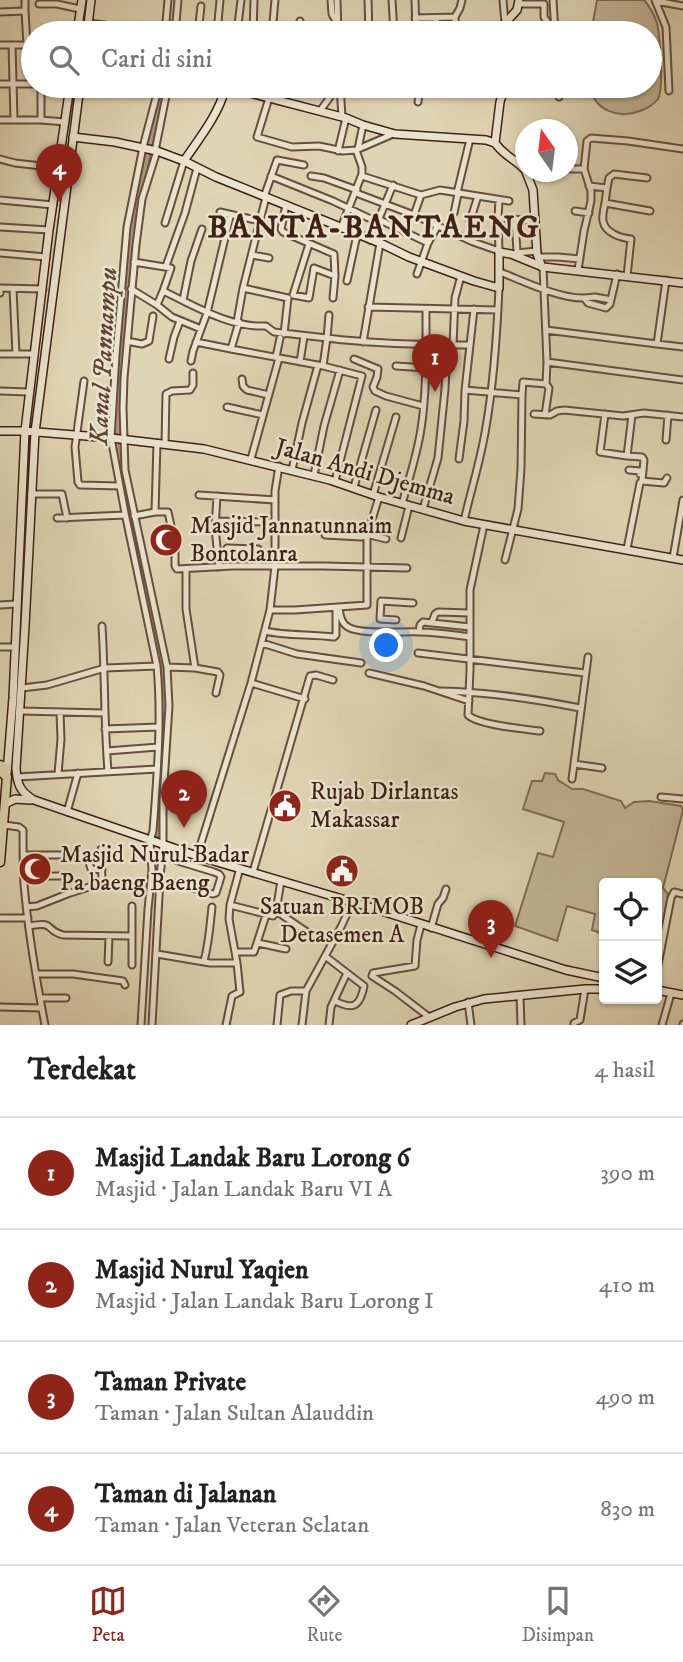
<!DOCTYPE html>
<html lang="id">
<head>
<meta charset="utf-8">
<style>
	:root { --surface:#fff; --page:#f6f6f6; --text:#222; --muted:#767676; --line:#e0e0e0; --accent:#8f2418 }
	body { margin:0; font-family:"IM FELL DW Pica",serif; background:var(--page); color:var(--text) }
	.controls { position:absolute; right:21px; bottom:21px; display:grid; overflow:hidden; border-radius:7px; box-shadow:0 2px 5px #0004 }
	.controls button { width:63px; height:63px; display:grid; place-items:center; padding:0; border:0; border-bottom:2px solid var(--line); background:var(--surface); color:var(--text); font:35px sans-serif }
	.compass { position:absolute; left:515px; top:119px; width:63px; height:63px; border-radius:50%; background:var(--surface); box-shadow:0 2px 5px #0004; rotate:346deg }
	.you { position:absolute; left:387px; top:646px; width:24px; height:24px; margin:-18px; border:5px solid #fff; border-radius:50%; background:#1a73e8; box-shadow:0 0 0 10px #1a73e833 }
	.badge { display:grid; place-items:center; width:46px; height:46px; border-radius:50%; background:var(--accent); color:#fff; font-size:23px; font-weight:700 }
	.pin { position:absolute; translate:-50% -58px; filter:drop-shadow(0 2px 4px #0008) }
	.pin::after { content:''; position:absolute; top:37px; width:24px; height:21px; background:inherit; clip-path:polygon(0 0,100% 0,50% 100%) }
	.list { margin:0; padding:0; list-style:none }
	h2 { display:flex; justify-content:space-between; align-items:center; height:91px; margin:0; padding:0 28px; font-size:30px }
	h2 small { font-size:23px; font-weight:400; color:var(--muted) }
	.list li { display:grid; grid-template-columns:46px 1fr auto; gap:21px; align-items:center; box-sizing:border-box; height:112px; padding:0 28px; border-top:2px solid var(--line) }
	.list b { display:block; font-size:26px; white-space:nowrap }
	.list p { margin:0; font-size:23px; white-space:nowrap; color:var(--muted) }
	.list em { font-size:23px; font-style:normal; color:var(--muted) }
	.icon { flex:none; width:38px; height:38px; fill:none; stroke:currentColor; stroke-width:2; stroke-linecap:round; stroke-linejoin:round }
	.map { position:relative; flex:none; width:683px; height:1025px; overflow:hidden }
	.search { position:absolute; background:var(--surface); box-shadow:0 2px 5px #0004; left:21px; right:21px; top:21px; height:77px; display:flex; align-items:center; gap:18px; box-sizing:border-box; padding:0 24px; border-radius:38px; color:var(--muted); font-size:26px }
	.sheet { height:539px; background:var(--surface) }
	nav { display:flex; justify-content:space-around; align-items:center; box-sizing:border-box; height:98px; border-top:2px solid var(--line); background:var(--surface); font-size:19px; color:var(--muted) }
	nav a { display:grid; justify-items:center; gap:4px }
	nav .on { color:var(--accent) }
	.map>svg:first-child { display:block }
	.green { fill:#c4b698; stroke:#826c56; stroke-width:2 }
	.water { fill:#a9977d; stroke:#7f6853; stroke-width:2 }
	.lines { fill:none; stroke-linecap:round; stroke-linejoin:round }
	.street-casing { stroke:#684e3c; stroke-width:9 }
	.secondary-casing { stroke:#412115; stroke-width:10 }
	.primary-casing { stroke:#412115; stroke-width:11 }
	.street { stroke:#eae3ce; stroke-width:5 }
	.secondary { stroke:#eae3ce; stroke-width:7 }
	.primary { stroke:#dfd4b3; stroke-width:8 }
	.labels { text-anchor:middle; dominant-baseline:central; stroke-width:5; stroke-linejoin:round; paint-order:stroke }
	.street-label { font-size:24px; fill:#412115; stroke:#eae3ce }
	.poi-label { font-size:24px; fill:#412115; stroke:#eae3ce; text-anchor:start }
	.water-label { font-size:26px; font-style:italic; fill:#604434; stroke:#eae3ce }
	.district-label { font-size:32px; font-weight:bold; letter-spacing:2px; fill:#412115; stroke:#eae3ce }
</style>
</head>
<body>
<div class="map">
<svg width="683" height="1025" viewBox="0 0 683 1025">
	<rect width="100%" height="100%" fill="#dfd4b3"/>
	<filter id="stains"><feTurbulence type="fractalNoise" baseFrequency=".00286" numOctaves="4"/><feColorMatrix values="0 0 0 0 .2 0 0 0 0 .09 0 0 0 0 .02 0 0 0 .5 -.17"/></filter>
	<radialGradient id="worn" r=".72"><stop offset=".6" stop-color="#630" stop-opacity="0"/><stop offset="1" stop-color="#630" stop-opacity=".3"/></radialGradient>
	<path class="green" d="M597,0H644C650,7 654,14 657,23C660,37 664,88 658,99C654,104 646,109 640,111C619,119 594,111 590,86H650V33H591Z
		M545,773L555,774L558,780L572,789H583L621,801L625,808L634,802L649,801L681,806L683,810L663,888L668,894L657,959V883H604V934L592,930L595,914L567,906L557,941L515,926L538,853L553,857L564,822L523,809L532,781H542Z"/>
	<path class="water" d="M161,86H166L141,198L122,405V459L165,669L167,716L161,838L154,836L161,721V676L118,470L113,435L117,367L129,230L145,145Z"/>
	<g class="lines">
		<defs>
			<path id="street" d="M25,0V11
				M331,0L332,14L337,23
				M337,0L338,33
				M368,0L369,33
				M392,0L394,33
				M415,0L416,33
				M503,0L505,23
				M553,0L555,33
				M655,0L666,27L669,91
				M656,1L683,6
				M39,4H57L80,9
				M519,4H544V17L548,23L549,33
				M0,12L25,11L27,45
				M415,18L455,17
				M436,18V33
				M300,21V33
				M89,23L112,26L141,32
				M165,33L168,0
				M175,33L178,0
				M198,33L201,6
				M217,33L220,0
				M237,33L241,0
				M253,33L254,0
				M272,33L275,0
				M456,33L455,17L460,8L462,0
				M0,45H33
				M12,45L14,120
				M0,84H33
				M41,86V120
				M81,86L125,91L131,89L133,86
				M340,86L342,117
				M478,86L504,90
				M558,86L559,97
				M269,98L257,137L292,147L319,146L343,151L356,150L393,134
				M418,102L420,86
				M320,111L330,97L333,86
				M0,120H41L65,122
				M358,149L363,125
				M155,151L168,86
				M157,151L142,199L136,245L124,378L123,408L125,470L167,667
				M338,151L346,118
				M0,159L15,163L59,168
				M568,169H584L587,141L591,138L628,141L683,149
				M527,173L543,172
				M271,176L333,201L377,222
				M311,176L324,178L357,190
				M362,176L421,195
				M589,186L607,188L609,178L614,174L647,178
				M607,188L605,203L650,211
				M356,193L414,215L473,242L499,251
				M457,193L470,139
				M421,195L440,190L509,201
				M264,197L277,160L304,165
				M0,200L53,205
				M605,203C604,208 602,216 603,221C605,233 621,238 631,239L627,276
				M286,205L281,229L283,232L334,254L335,276L333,298
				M575,211L589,213
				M220,212L260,221
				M454,213L458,194
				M414,215L421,195
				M498,218L535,221
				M378,219L428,243
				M515,219L517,252
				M470,221L478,196
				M165,223L184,161
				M0,227L49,230
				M341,228L362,174V167L356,150
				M370,240L393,185
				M309,244L293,295L309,298L314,268L335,276
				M499,252L498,218L499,200
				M0,253L46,257
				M516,253L537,251
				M252,255L269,258
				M538,257H558L580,259
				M134,262L171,268L163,291
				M166,266L185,213L197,168
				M543,267L547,362L546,384L549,388L545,415
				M578,270L584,231L591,201V191L584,169
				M500,272C523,281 560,299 584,298L588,303L606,308L610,304L617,274
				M417,274L428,243L437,227
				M347,281L357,235
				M243,288L288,298L284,334
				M13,289L16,354
				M131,289L157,305L163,291C195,306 230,328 266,326L274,332L327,338L329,315
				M0,293V288L43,289
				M584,298L595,297L611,300
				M183,300L191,261L202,229
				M157,305L172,317L201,329
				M368,307L498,310
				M237,322L243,288L266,197
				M239,322L231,349L323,366L362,376L335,481
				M546,330L657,344L666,280
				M127,341L142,344L149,341L153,316
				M196,342L231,349
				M363,342L380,243
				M657,344L683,347
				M453,345L455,298L461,276
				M0,354H34
				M276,357L280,338
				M169,359L174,337L180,321
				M354,359L378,369L377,377L373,387L375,391L386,396L423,406
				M191,361L193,351L207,313L230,217
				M300,362L304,336
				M547,362L683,380
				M323,366L327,338C375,344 422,345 470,345
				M396,366L426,368
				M242,379L243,386L247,390L269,395
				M84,381L75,447L78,482L80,485L120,486
				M465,390L522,395L521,469L518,509L505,560
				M0,391L29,392
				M522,395L523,382L546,384
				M227,407L263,415
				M534,414L550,415L557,411L564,410L623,416L644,413L683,417
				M605,414L600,452L627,456L642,457L644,460L642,481L640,483L627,549
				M666,440L668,415
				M165,444L166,394L172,391L190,390L193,385V373
				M627,456L632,415
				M251,459L279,358
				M459,459L464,421L465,390L474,309
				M292,470L302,423L318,365
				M629,470L640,471V474
				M314,475L324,426L340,370
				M642,481L664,483L667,478
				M354,487L376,410
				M31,494H62L67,518
				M199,495L275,500
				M373,495L396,417
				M217,496L215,528L219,567
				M402,504C409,479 417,455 421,429C427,390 426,349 426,309
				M423,509L438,458L445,389L447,345
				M155,512L157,443
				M134,516L155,512H168L175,544V566L177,569L232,566H324L407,568
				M57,518L125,515
				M215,521L276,522
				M464,521C471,490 481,459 486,427C494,381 497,334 499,288
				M484,525L470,590V670L468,715C478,725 524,729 540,731
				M325,535L361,537L370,535L386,539
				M401,538L409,506
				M227,548L258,549V564
				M673,558L683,500
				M186,569V609L195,668
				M0,605L16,604
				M339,607C340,615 341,623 348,627C360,635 404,631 420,632C437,632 454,635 470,637
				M270,610H295L367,605V536L379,497
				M396,620L380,619L381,601L413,603
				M432,622L435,614L438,612L469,613
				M102,626C105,674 104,723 108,771
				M265,631C286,636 311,634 334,637L336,635V611
				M419,632L420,625L423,622L470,627
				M262,643L297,654L361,663
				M0,647H15
				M418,653L585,673
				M369,673L424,686L469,701
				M251,683L305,699
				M22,688L47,685L105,668L157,666
				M441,691C488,692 535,699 580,708
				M20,711L105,713
				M105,729L159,727
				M107,751L158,747
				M574,764L602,768
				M58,774L61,739L60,712
				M17,777L157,769
				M572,779L588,657
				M661,797L683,799
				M67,812L78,773
				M4,825L19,827L23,830C23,848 23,866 24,884C28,932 36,978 45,1025
				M170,847L167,855L168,858L214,872L219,874L221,877L216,893L213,894L175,883
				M23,855H72L88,859L91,869L102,870
				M197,856L251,683L270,610L275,566V491L279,466
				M253,872L310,676L316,675L333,680
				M24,876H68
				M230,905L273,916L276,911L281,881
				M26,907L37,906L70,893L102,883L101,849
				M276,911L313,936
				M0,918H28
				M421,925L417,940L415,966L373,973L372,976L395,991L429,1017
				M30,926C56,921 44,930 63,935L132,936
				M431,928L438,904L443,898L446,889
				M258,943L286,949
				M235,952H254L266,915
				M157,954L210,963H237
				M325,956L364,986C360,1007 353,1010 335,1001
				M204,961C209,943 210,925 212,907
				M108,962L109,937
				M132,965V906
				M657,970L671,898L674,892L683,894
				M36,974H73L123,981L125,985
				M520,995L521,1025
				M40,998H66
				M468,1002L471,1025
				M0,1007L42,1008
				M141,1025L148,909L152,870L150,841L153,831C157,777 162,721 157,666L125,513L111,438L116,355L127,227L143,147L159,86
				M152,1025L160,878L163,845V799L169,706L167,667L195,668L218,672L220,675L216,693
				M226,1025L232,996L240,992L237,963L229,919L230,905L240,868
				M277,1025L280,995L291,991H306
				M302,1025L306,991L341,927L352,903
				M329,1025L331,1007L347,973
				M574,1025V1023L580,1020L585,989
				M662,1025L670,997
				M683,1025V1024"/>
			<path id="secondary" d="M77,33L82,0
				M87,33L91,0
				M506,33L505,23L517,10L519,0
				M80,86L35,432L25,626L16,768C17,784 20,792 34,800L197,856L366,906L566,970L604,978
				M73,137L115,142L157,151L184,161L216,177L380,243L409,257L474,281L499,288V252L511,254L543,267L683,283
				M495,143L500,102L505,86
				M495,143C506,158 515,158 526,171
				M184,161C198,140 219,114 225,89L231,88L346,118L363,125L395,134L486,140L495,143
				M526,172L533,190L537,254L542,267
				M0,431H25L111,438L204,449L330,480L379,497L464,521L683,560
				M7,773L13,698L25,431L49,230L70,86
				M5,804L15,799L30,800
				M657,990L683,995
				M411,1025L455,1007L484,999L585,989H604"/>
			<path id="primary" d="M0,765L7,768
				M0,771L7,777L0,862"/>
		</defs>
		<use href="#street" class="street-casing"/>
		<use href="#secondary" class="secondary-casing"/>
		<use href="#primary" class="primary-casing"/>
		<use href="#street" class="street"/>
		<use href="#secondary" class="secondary"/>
		<use href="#primary" class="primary"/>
	</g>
	<defs>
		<symbol id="mosque-disc" viewBox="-11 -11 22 22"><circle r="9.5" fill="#8f2418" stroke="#eae3ce"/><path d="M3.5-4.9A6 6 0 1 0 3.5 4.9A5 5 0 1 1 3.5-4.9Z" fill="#fff"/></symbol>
		<symbol id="civic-disc" viewBox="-11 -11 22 22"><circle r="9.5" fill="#8f2418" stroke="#eae3ce"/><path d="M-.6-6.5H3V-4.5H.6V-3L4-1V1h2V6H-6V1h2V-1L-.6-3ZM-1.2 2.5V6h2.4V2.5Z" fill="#fff"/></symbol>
	</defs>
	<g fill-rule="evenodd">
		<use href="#mosque-disc" x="147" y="521" width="38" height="38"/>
		<use href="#civic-disc" x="266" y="787" width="38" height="38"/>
		<use href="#mosque-disc" x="16" y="850" width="38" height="38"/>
		<use href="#civic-disc" x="323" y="852" width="38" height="38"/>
	</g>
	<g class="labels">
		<g class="street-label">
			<text transform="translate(365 472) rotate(16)">Jalan Andi Djemma</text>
		</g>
		<g class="poi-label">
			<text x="190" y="526">Masjid Jannatunnaim<tspan x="190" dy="28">Bontolanra</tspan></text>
			<text x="310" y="792">Rujab Dirlantas<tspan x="310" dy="28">Makassar</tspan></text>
			<text x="60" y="855">Masjid Nurul Badar<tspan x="60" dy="28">Pa baeng Baeng</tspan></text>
			<text x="342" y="907" text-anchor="middle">Satuan BRIMOB<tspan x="342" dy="28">Detasemen A</tspan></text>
		</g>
		<g class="water-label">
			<text transform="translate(104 356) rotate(-87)">Kanal Pannampu</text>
		</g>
		<g class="district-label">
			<text x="374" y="228">BANTA-BANTAENG</text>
		</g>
	</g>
	<rect width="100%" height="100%" filter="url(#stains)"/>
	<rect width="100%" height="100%" fill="url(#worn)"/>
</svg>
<div class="controls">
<button><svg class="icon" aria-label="locate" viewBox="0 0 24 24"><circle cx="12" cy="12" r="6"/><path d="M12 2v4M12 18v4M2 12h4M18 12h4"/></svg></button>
<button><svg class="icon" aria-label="layers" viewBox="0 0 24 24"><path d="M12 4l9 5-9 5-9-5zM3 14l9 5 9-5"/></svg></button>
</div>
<svg class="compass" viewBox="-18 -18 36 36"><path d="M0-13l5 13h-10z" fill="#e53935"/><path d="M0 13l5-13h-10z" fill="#767676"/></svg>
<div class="you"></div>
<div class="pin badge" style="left:435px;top:392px">1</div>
<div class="pin badge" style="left:184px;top:828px">2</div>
<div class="pin badge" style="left:491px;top:958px">3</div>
<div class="pin badge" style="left:59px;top:202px">4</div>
<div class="search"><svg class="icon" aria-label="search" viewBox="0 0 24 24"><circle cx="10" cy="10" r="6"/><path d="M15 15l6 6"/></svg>Cari di sini</div>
</div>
<section class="sheet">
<h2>Terdekat<small>4 hasil</small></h2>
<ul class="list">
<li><span class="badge">1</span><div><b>Masjid Landak Baru Lorong 6</b><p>Masjid · Jalan Landak Baru VI A</p></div><em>390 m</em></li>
<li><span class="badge">2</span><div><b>Masjid Nurul Yaqien</b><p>Masjid · Jalan Landak Baru Lorong I</p></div><em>410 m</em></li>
<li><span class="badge">3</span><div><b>Taman Private</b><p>Taman · Jalan Sultan Alauddin</p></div><em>490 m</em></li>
<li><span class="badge">4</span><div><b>Taman di Jalanan</b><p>Taman · Jalan Veteran Selatan</p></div><em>830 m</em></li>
</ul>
</section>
<nav>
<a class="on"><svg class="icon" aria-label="map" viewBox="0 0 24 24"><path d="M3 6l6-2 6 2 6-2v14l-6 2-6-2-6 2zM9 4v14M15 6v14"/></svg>Peta</a>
<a><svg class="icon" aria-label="directions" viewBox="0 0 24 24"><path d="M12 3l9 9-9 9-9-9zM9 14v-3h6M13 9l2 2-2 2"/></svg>Rute</a>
<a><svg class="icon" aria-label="saved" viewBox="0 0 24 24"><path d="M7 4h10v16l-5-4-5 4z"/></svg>Disimpan</a>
</nav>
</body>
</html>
